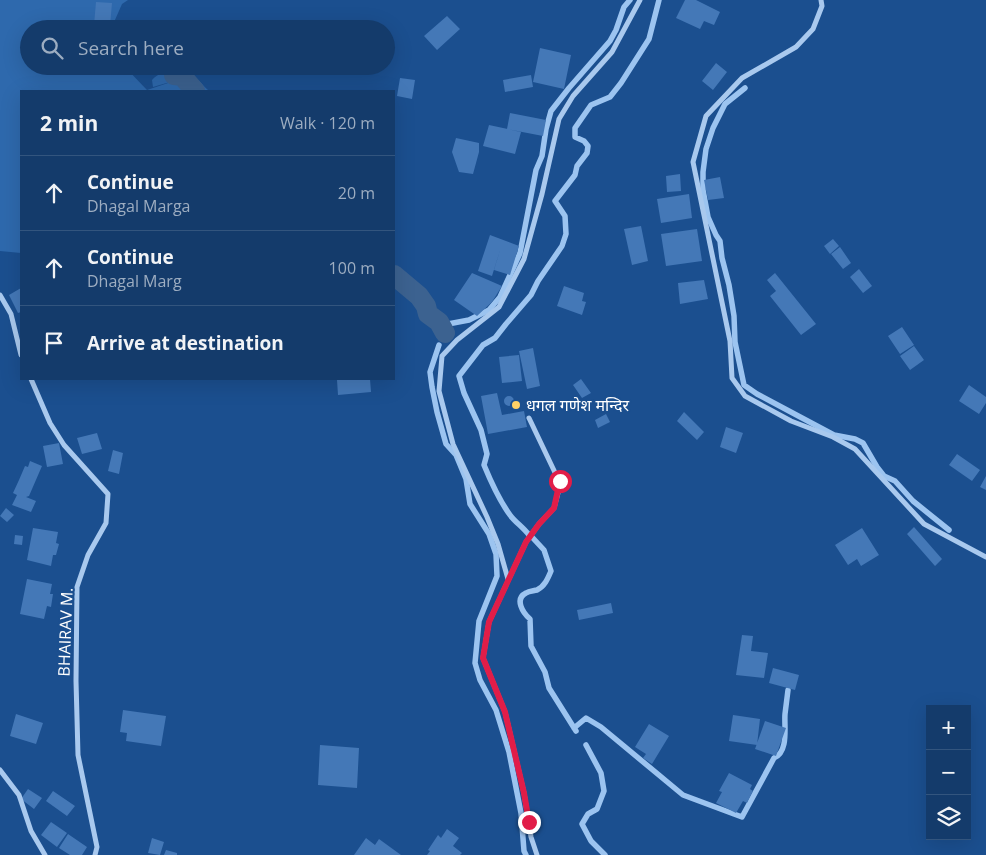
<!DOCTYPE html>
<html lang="en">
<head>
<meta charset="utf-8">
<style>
	:root { --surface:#143b6b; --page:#1d4271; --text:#f1f3f6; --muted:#9dadc1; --line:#33557e }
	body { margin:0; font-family:"Open Sans","Noto Sans Devanagari",sans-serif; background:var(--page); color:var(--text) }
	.controls { position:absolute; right:15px; bottom:15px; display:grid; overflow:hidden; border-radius:0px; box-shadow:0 5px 20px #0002 }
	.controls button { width:45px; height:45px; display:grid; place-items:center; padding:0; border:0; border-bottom:1px solid var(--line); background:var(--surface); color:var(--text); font:25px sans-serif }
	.stop { position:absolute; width:15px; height:15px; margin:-11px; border:4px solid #e11d48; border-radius:50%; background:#fff }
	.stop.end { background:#e11d48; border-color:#fff; box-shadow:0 1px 5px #0008 }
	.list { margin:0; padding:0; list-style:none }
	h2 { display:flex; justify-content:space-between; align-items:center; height:65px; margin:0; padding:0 20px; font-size:21px }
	h2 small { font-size:16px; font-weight:400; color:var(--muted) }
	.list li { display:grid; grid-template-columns:32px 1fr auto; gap:15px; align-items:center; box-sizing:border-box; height:75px; padding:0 20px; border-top:1px solid var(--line) }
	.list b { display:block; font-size:19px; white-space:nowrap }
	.list p { margin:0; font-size:16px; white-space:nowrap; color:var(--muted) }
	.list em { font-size:16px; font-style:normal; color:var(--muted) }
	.icon { flex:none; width:28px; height:28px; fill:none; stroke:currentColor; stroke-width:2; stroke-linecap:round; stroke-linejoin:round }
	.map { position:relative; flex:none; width:986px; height:855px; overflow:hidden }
	.search { position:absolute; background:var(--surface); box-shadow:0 5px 20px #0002; left:20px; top:20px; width:375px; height:55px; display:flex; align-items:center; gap:12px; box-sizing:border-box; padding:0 18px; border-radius:28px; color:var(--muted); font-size:19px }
	.panel { position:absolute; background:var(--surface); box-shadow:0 5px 20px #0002; left:20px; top:90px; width:375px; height:290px; border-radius:0px }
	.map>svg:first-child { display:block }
	.green { fill:#2e69ad }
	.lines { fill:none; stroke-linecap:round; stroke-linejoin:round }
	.stream { stroke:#9cc4f0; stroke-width:5.5 }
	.canal { stroke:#3c6290; stroke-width:20 }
	.building { fill:#4478b7 }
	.minor { stroke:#a9c9ee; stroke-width:5 }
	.route { stroke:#e11d48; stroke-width:6 }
	.poi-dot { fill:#ffd166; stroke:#1b4f8f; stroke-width:2 }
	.labels { text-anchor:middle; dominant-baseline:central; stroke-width:4; stroke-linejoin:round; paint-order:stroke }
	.poi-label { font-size:16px; fill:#fff; stroke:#1b4f8f; text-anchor:start }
	.street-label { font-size:16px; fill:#fff; stroke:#1b4f8f }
</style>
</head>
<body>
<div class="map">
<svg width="986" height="855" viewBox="0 0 986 855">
	<rect width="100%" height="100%" fill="#1b4f8f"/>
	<path class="green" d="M0,0H128L122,4L111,29H29V66H124L147,90L180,79L153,87L152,80C158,73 169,71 176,66C192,69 198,81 209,91H21V253L0,251Z"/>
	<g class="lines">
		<path class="stream" d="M745,88L725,104L713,128L706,149L703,172V190L708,217L716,235L720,241L722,258L729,285L734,316L735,342L744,385L757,394L834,435L855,439L863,443L877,467L884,476L895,481L913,501L949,530
			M445,333L448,330V324L469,320L489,310L500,297L520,253L536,170L542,156L546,129L551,111L569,88L610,41L616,30L624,7L630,0
			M439,345L430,372L432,387L437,412L446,444L456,455L466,479L470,504L489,534L496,554L497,576L479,621L475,663L480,680L496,710L509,752L521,813L524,851L526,855
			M529,535C523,527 515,522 510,515C499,500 491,482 484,465L487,454L481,430L464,393L459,376L483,345L495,338L506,324L531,295L538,281L562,246L566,234L565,216L555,201L575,175L577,166L587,153L588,146L584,141L575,137V128L591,105L610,97L621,83L649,39L659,0
			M531,536L544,550L551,571C548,578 545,586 537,590C533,591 529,591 526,593C514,599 523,613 530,619L531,646L545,672L549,688L576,731
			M574,728L586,718L601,727L683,795L742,817L774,758C789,752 784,726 785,714C786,706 787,698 788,690
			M586,745L601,773L604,791L597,809L588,814L582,824L591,841L605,855"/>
		<path class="canal" d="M174,75L182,76L195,91
			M394,275L419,296L426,306L428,314L439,322L445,333"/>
	</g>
	<path class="building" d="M685,0H696L720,12L714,25L704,21L700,29L676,18Z
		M96,2L112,3L110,26L94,25Z
		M447,16L460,29L437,50L424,36Z
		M540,48L571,55L564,89L533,82Z
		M716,63L727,72L713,90L702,81Z
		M531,75L533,87L505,92L503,80Z
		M400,78L415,80L412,99L397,96Z
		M510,113L546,120L543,136L507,129Z
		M489,125L521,132L515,154L483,146Z
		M456,138L479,143V152L473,174L459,172L452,152Z
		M680,174L681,191L667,192L666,176Z
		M720,177L724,198L708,200L704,180Z
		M689,194L692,218L661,223L657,199Z
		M641,226L648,261L632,265L624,229Z
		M697,229L702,261L666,266L661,234Z
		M490,235L519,246L510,275L494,270L501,247L492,276L478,271Z
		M833,239L839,246L830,254L824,246Z
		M840,247L851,263L843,269L831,254Z
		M859,269L872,286L863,293L850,277Z
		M472,273L502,286L492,302L477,316L454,300Z
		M775,273L816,324L801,335L770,296L776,291L767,280Z
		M704,280L708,299L680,304L678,283Z
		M564,286L584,293L582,301L586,302L582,315L557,306Z
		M21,288V312L18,313L9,295Z
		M902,327L914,345L900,354L888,336Z
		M914,346L924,360L910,370L900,356Z
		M533,348L540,386L527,389L519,351Z
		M519,355L522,381L502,383L499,357Z
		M349,379H370L371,392L338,395L337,380Z
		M581,379L591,393L582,398L573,385Z
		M969,385L986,397V403L979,414L959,401Z
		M497,393L502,415L524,411L527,427L488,434L481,396Z
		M504 401a5 5 0 1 1 10 0a5 5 0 1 1-10 0Z
		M684,412L704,432L697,440L677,421Z
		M606,414L610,422L598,428L595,420Z
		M726,427L743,433L736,453L720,447Z
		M97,433L102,449L82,454L77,438Z
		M59,443L63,464L47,467L43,446Z
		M113,450L123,453L119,474L108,471Z
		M957,454L980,470L972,481L949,465Z
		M30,461L42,466L29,496L26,497L36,501L31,512L12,505L17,495L13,493L19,480L25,466L28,467Z
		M986,476V490L980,487Z
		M6,508L14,515L7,522L0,516Z
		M914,527L942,559L935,566L907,534Z
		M33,528L58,532L56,543L59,544L56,555H53L51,566L27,560Z
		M862,528L879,555L861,566L857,559L848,565L835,545Z
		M15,535L23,536L22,545L14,544Z
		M27,579L52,584L50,594H53L51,607L47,606L44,619L20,614Z
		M611,603L613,613L579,620L577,610Z
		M742,635L753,636L751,651L768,653L764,678L736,675Z
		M773,668L799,675L795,690L769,683Z
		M123,710L166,716L161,746L126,741L127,733L120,732Z
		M16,714L43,723L36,744L10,736Z
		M733,715L760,719L757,745L729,741Z
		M765,721L786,728L776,756L755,749Z
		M649,724L669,736L652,764L643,758L646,754L635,747Z
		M320,745L359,748L357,788L318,785Z
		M729,773L752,785L750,789L753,791L747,803L743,801L736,813L716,803L722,792L719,791Z
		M28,789L42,798L34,809L21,799Z
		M53,791L75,806L67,816L46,801Z
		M51,822L67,833L57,847L41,835Z
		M447,829L459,838L453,846L462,853L460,855H427L430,851L428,850L438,835L441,838Z
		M68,834L87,847L82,855H70L59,848Z
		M152,838L164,842L160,855L148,853Z
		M366,838L375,845L379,839L401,855H354Z
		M166,850L177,853V855H164Z"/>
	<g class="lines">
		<path class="minor" d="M821,0L822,6L813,29L796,47L742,78L706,116L693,162L730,341L732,378L745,396L791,421L833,437L855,449L924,524L986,557
			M0,295L11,314L21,355
			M31,379L50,423L64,445L108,494L106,523L88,555L77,587L76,681L78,755L97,847L95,855
			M529,418L559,481L558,493L554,508L539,524L526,542L489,622L483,658L505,712L524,793L531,837L537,855
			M508,579L498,544L487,517L453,444L439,391L442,356L457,340L499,307L524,259L542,194L559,119L573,96L612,52L640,0
			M0,770L19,795L31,831L45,855"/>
	</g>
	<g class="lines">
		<path class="route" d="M529,822L524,793L505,712L483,658L489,622L526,542L539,524L554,508L560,481"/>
	</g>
	<circle class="poi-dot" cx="516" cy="405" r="5"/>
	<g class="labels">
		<g class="poi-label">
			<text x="526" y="405">धगल गणेश मन्दिर</text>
		</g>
		<g class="street-label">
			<text transform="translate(65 632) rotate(-88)">BHAIRAV M.</text>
		</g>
	</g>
</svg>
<div class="controls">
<button>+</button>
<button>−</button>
<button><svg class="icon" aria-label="layers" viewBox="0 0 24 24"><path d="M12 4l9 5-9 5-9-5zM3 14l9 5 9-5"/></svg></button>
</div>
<div class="stop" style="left:560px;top:481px"></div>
<div class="stop end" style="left:529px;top:822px"></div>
<div class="search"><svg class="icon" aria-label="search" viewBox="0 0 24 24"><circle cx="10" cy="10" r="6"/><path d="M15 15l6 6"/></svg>Search here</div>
<section class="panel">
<h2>2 min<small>Walk · 120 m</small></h2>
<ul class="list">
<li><svg class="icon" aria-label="ahead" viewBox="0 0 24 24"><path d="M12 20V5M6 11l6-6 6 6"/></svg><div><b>Continue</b><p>Dhagal Marga</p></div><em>20 m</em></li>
<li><svg class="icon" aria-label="ahead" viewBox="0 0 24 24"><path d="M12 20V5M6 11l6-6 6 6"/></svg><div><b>Continue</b><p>Dhagal Marg</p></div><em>100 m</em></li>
<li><svg class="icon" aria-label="arrive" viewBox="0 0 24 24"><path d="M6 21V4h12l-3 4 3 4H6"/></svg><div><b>Arrive at destination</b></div></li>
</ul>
</section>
</div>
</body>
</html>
